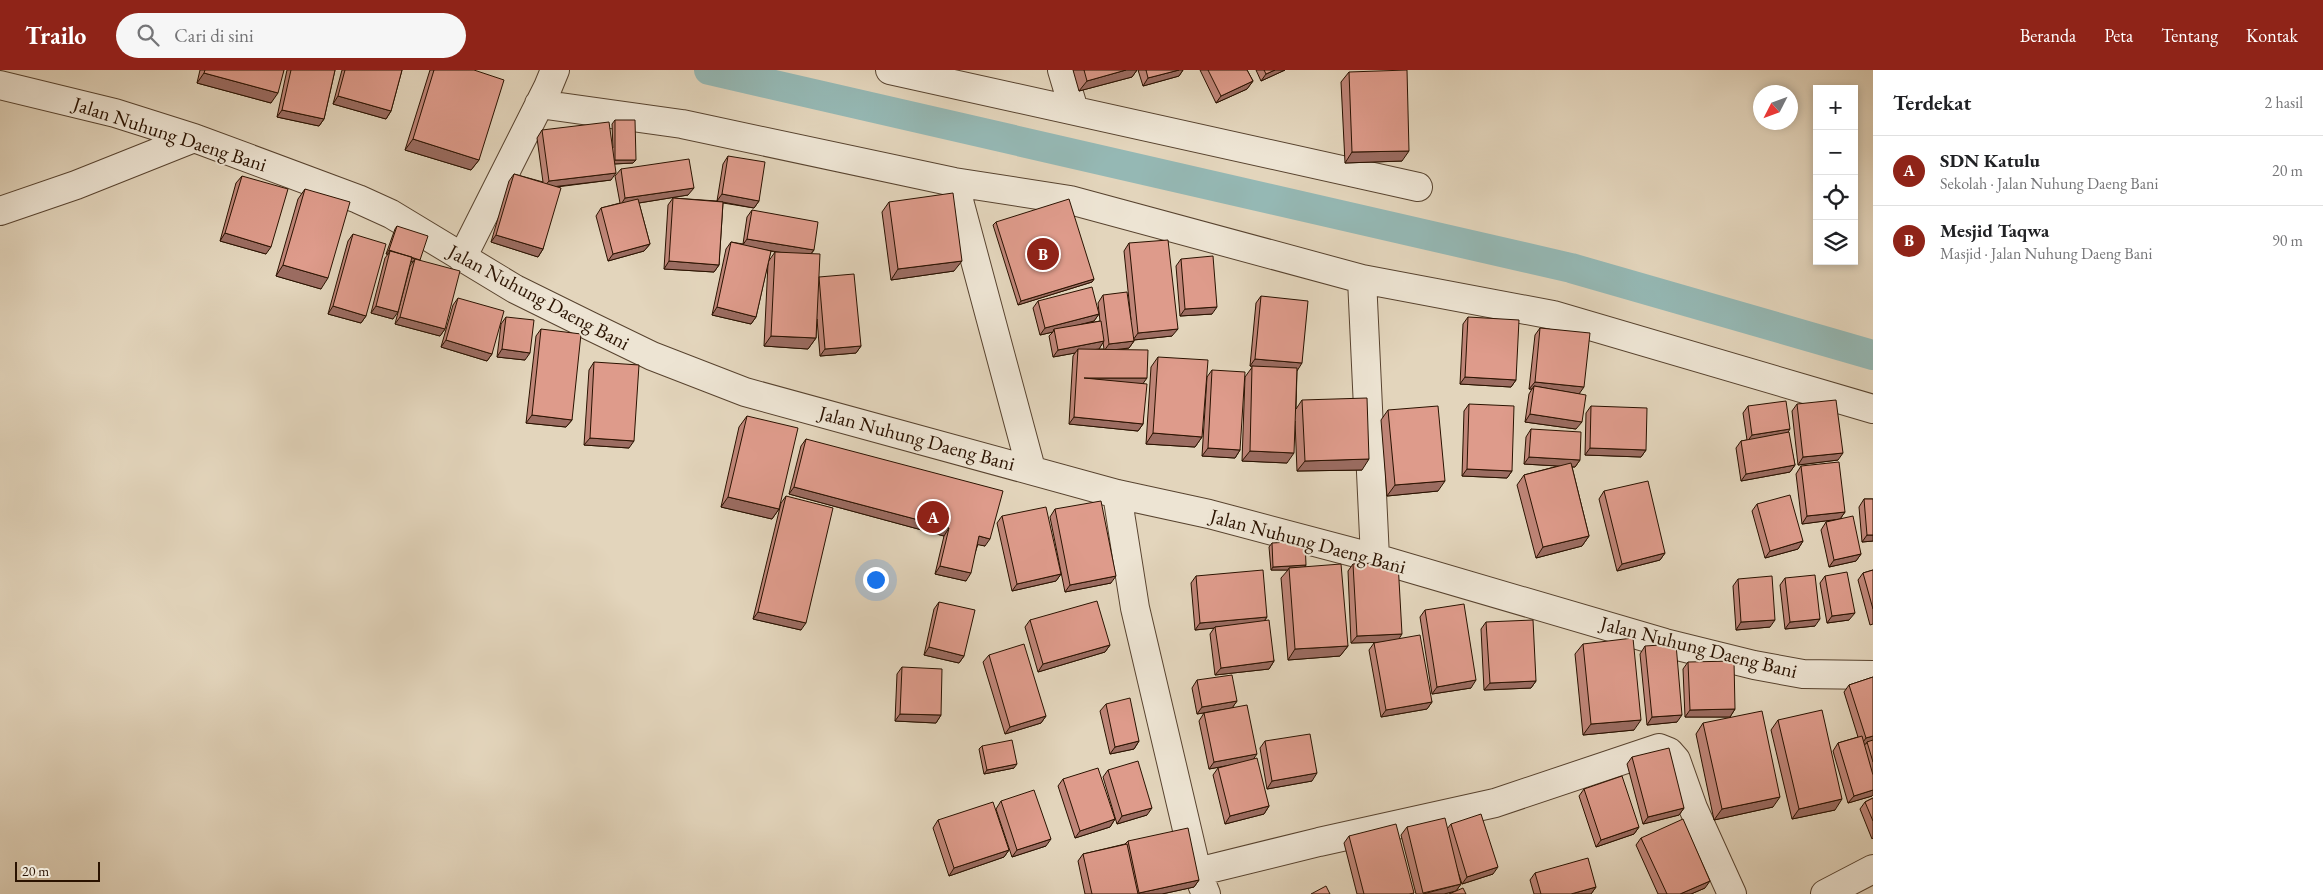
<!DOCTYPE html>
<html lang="id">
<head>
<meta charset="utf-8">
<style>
	:root { --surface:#fff; --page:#f6f6f6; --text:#202124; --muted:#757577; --line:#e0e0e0; --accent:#8f2418 }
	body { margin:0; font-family:"EB Garamond",serif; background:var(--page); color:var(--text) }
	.controls { position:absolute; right:15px; top:15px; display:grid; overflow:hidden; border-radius:0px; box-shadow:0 2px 8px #0003 }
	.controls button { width:45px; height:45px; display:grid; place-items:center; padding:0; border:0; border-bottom:1px solid var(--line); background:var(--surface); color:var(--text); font:25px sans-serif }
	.compass { position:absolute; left:1753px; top:15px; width:45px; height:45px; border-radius:50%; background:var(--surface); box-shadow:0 2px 8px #0003; rotate:228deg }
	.scale { position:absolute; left:15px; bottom:12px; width:85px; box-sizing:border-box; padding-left:5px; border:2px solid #2a1200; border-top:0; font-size:14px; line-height:18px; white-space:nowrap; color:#2a1200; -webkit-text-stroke:4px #ede4d3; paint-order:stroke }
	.you { position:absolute; left:875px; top:509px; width:18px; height:18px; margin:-12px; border:4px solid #fff; border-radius:50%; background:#1a73e8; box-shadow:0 0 0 8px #1a73e833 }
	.badge { display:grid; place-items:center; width:32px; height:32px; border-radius:50%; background:var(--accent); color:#fff; font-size:16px; font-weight:700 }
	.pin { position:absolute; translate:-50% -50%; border:2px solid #fff; box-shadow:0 1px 5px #0006 }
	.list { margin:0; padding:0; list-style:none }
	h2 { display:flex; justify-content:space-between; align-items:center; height:65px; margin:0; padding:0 20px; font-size:21px }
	h2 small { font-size:16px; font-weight:400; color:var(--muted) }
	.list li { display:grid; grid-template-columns:32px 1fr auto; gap:15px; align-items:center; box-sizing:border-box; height:70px; padding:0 20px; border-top:1px solid var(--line) }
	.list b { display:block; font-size:19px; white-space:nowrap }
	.list p { margin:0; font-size:16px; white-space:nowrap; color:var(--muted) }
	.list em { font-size:16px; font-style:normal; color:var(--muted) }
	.icon { flex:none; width:28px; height:28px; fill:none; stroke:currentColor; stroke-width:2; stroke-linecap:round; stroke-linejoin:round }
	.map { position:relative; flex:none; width:1873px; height:824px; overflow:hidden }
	header { display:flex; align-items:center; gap:30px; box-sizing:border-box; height:70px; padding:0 25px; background:var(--accent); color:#fff }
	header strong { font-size:24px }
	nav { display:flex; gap:28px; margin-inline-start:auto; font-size:18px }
	.search { width:350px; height:45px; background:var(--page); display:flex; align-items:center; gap:12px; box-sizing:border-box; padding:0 18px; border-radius:28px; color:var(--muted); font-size:19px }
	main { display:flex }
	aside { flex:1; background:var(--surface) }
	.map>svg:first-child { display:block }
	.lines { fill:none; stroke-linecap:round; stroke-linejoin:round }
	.canal { stroke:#95b8b4; stroke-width:30 }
	.minor-casing { stroke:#58432f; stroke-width:30 }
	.minor { stroke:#ede4d3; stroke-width:28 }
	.wall { fill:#bf8578; stroke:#2a1200; fill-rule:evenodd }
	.shaded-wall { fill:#9b6c61; stroke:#2a1200 }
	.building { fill:#de9b8b; stroke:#2a1200 }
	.labels { text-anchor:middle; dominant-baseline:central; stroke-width:4; stroke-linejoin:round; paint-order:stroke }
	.street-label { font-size:20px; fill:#2a1200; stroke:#ede4d3 }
</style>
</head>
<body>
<header>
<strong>Trailo</strong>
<div class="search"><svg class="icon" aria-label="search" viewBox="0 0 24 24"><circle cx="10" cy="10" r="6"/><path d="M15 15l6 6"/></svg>Cari di sini</div>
<nav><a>Beranda</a><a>Peta</a><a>Tentang</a><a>Kontak</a></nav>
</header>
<main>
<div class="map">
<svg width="1873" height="824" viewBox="0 0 1873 824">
	<rect width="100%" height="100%" fill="#e3d5bc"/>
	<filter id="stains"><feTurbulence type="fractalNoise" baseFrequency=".004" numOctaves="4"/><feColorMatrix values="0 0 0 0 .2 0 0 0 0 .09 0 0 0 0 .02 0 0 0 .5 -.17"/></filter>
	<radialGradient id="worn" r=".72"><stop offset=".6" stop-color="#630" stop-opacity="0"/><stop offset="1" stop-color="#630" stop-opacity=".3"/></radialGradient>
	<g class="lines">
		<path class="canal" d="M709,0L1571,198L1873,285"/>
		<defs>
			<path id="minor" d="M890,0L1418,117
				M1062,0L1074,40
				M0,15L115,43L194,68L358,129L391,144L515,219L590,256L652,286L745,322L1117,424L1209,444L1375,488L1665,573L1754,595L1803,604L1873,605
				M539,34L682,54L954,112L1070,130L1362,209L1553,245L1873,339
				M954,112L1031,399
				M0,141L76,115L194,68
				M462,188L548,17L555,0
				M1362,209L1375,488
				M1117,424L1135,538L1197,802L1206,824
				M1197,802L1319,772L1495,733L1659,678L1669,682L1676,690L1693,738L1732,824
				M1825,824L1873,799"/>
		</defs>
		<use href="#minor" class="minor-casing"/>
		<use href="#minor" class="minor"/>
	</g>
	<path class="wall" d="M200,0H284L271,33L197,13Z
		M287,0H335L324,49L319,56L277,47Z
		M342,0H402L391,41L386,49L333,34Z
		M430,0H474L479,90L471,100L405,80Z
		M1073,0H1137L1132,7L1079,21Z
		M1138,0H1183L1179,6L1143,16Z
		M1200,0H1247L1253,11L1247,19L1216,33Z
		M1256,0H1285L1261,11Z
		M1349,2L1402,91L1345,93L1341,12Z
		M615,50L633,93L614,94L611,110L557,117L543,179L538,187L491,172L509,111L514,104L543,112L537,68L542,60L613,78L612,54Z
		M728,86L759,131L754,138L723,133L719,195L714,202L664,199L668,135L673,128L717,131L723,94Z
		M621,99L688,125L639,133L650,174L644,181L608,191L596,146L601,138L620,133L615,106Z
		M242,106L266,184L220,171L236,113Z
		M305,119L321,219L276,206L298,129Z
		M889,132L954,201L891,210L882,142Z
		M752,140L814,180L811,184L819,207L861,276L856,283L820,286L817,249L816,268L808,279L764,276L768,193L756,247L751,254L712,245L726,179L731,172L743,174L747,147ZM771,181L775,182L768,192Z
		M996,152L1094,209L1092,212L1018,235L993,155Z
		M397,156L420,190L445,259L440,266L395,254L410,196L413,192H410L393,249L371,243L385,188L388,184H386L395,159Z
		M353,164L366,246L361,253L328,244L348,171Z
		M1129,173L1172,266L1134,270V271L1129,278L1119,280L1144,314L1143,354L1138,361L1069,354L1073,286L1075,283L1053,287L1049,266L1053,262L1040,265L1033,238L1038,231L1099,244L1094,251L1078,255L1100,251L1098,233L1103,225L1131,250L1124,181ZM1103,272L1104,279H1097H1099Z
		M1181,189L1212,244L1180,246L1176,196Z
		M1261,226L1297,300L1296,339L1302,330L1362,400L1297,401L1295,351L1287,393L1242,391L1245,307L1253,296H1250L1256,233Z
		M458,228L492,284L487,291L441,277L453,235Z
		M506,247L525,290L497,287L501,254Z
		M1468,247L1516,310L1511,317L1460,314L1463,254Z
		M1540,258L1580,324L1576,359L1525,352L1529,324L1532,319H1529L1535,265Z
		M541,259L572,350L566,357L526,353L536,266Z
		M1158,287L1202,367L1195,377L1146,374L1151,297Z
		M594,292L629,378L584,375L589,300Z
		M1212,300L1240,380L1235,388L1202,386L1207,307Z
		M1469,334L1512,401L1507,408L1462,406L1464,341Z
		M1797,334L1838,390L1798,395L1792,341Z
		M1591,336L1646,380L1641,387L1585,385L1586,343Z
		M1748,336L1788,362L1795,395L1790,402L1741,411L1736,378L1741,371L1747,370L1743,343Z
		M1388,340L1438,421L1387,426L1381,350Z
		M747,346L779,439L772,449L721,437L739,357Z
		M1531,359L1580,390L1575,397H1572L1589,466L1582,476L1536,488L1517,415L1524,405L1558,396L1524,394L1526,367Z
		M806,369L985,476L978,474L966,511L935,504L944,466L789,424L801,376Z
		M1801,396L1845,442L1840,449L1861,484L1856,491L1829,497L1821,460L1826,452L1839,449L1802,454L1796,404Z
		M1604,421L1665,483L1660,490L1617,501L1599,429Z
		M786,426L801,560L753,549L781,433Z
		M1864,429H1873V471L1862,472L1859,437Z
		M1757,434L1803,471L1798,479L1765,488L1752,441Z
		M1055,439L1111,513L1065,522L1050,447Z
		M1002,446L1061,504L1056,511L1012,521L997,453Z
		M1272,473L1306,495L1305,497L1348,576L1340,586L1288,590L1281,508L1288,500H1271L1269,477Z
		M1353,494L1399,569L1432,632L1427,639L1381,647L1369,580L1374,573L1377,572L1351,573L1348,501Z
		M1873,500V554L1870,555L1858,510L1863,503Z
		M1196,506L1267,547L1264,551L1274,591L1269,599L1215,605L1210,564L1214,558L1195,560L1191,513Z
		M1825,506L1849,550L1827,553L1820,513Z
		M1785,508L1815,556L1785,559L1780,515Z
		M1738,509L1770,557L1736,560L1733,516Z
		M939,532L964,586L959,593L924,585L934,539Z
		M1425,540L1471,618L1432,624L1420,547Z
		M1030,550L1110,575L1105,582L1038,602L1025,557Z
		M1486,552L1536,611L1531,618L1484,620L1481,559Z
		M1583,574L1634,660L1583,665L1575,584Z
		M1645,576L1677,652L1647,655L1640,584Z
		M989,585L1046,646L1041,653L1005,664L983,592Z
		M1688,592L1735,639L1730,647H1685L1683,599Z
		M902,597L941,645L936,653L895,651L897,604Z
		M1873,607V725L1872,726L1848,733L1833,681L1838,673L1858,667L1844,622L1849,615Z
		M1197,610L1237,631L1232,638L1253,689L1269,736L1264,744L1225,754L1213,705L1218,698L1225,696L1209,699L1199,651L1204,643L1226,639L1197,644L1192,618Z
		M1106,634L1139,671L1134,679L1110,684L1100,641Z
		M1778,650L1835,740L1792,749L1771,660Z
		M1703,653L1773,737L1714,750L1696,664Z
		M1265,671L1312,711L1267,719L1260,678Z
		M982,676L1014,698L984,704L979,679Z
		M1632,687L1684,738L1679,745L1643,754L1627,694Z
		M1108,700L1147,745L1117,754L1103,707Z
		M1063,709L1115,749L1110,757L1075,768L1058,716Z
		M1584,719L1639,757L1634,764L1596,777L1579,726Z
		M1873,728V768L1872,769L1860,739L1865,732Z
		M1001,731L1046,776L1012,787L996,739Z
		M938,750L1009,780L1004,787L949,806L933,758Z
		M1451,754L1493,804L1462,814L1456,796L1461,814L1456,821L1444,824H1416L1401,765L1407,757L1447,759Z
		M1349,766L1414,823L1413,824H1357L1344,773Z
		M1641,768L1705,818L1691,824H1658L1636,775Z
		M1128,771L1199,810L1194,817L1162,824H1085L1078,791L1083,784L1125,774Z
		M1535,803L1596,817L1591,824H1534L1530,810Z"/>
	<path class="shaded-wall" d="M1126,0H1137L1132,7L1079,21L1087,11Z
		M1179,0H1183L1179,6L1143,16L1148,8Z
		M1275,0H1285L1261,11L1266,4Z
		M204,3L278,23L271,33L197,13Z
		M1253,11L1247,19L1216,33L1221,26Z
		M338,26L391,41L386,49L333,34Z
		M282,40L324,49L319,56L277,47Z
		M413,69L479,90L471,100L405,80Z
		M1409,81L1402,91L1345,93L1352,82Z
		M615,90H636L633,93L613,94Z
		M616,103L611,110L543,118L549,111Z
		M694,118L688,125L620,136L625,128Z
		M722,124L759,131L754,138L717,131Z
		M225,163L271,177L266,184L220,171Z
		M496,165L543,179L538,187L491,172Z
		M747,169L814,180L808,187L742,176Z
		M650,174L644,181L608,191L613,184Z
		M389,180L415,189L413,192L389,185L390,181L388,184H386Z
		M669,191L719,195L714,202L664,199Z
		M962,191L954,201L891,210L898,199Z
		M283,195L328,208L321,219L276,206Z
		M1094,209L1092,212L1018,235L1021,231Z
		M333,236L366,246L361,253L328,244Z
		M376,236L398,242L393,249L371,243Z
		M717,237L756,247L751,254L712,245Z
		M1217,237L1212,244L1180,246L1185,239Z
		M1099,244L1094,251L1055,261L1054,259L1053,262L1040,265L1045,258Z
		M400,247L445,259L440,266L395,254Z
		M1178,259L1172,266L1133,270L1138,263Z
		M771,266L816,268L808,279L764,276Z
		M446,270L492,284L487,291L441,277Z
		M1104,271L1099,279L1078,282V279L1075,283L1053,287L1058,280Z
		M1134,271L1129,278L1104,281L1109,274Z
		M861,276L856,283L820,286L825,279Z
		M502,279L530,283L525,290L497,287Z
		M1255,289L1302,293L1297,301L1250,296Z
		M1465,307L1516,310L1511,317L1460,314Z
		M1084,308H1147L1142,315Z
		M1535,312L1584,317L1579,324L1534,316L1532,319H1529Z
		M1530,344L1582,352L1576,359L1525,352Z
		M532,345L572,350L566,357L526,353Z
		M1074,347L1143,354L1138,361L1069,354Z
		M1790,359L1785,367L1747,372L1752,365Z
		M1153,363L1202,367L1195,377L1146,374Z
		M590,368L634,371L629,378L584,375Z
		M1208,378L1240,380L1235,388L1202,386Z
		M1590,378L1646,380L1641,387L1585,385Z
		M1250,381L1294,383L1287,393L1242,391Z
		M1843,383L1838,390L1798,395L1803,387Z
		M1529,387L1580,390L1575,397L1524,394Z
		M1369,389L1362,400L1297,401L1305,391Z
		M1795,395L1790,402L1741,411L1746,404Z
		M1467,399L1512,401L1507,408L1462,406Z
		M1445,411L1438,421L1387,426L1395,415Z
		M794,417L949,458L944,466L789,424Z
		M728,427L779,439L772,449L721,437Z
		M1845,442L1840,449L1802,454L1807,446Z
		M1867,465H1873V471L1862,472Z
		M979,466L990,469L985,476L974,474Z
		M1589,466L1582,476L1536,488L1543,477Z
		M1803,471L1798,479L1765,488L1770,481Z
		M1665,483L1660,490L1617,501L1622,494Z
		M1861,484L1856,491L1829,497L1834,490Z
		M1306,495L1303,499L1289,498L1288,500H1271L1273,497Z
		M940,496L971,503L966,511L935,504Z
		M1061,504L1056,511L1012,521L1017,514Z
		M1116,506L1111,513L1065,522L1070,515Z
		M758,542L806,553L801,560L753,549Z
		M1855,543L1849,550L1827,553L1832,546Z
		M1267,547L1262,554L1215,557L1214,558L1195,560L1200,553Z
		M1820,549L1815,556L1785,559L1790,552Z
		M1775,550L1770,557L1736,560L1741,552Z
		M1402,564L1397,572L1351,573L1357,566Z
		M1110,575L1105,582L1038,602L1043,594Z
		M1348,576L1340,586L1288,590L1295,579Z
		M929,577L964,586L959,593L924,585Z
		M1274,591L1269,599L1215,605L1221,598Z
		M1476,610L1471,618L1432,624L1437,617Z
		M1536,611L1531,618L1484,620L1490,613Z
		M1237,631L1232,638L1197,644L1202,637Z
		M1432,632L1427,639L1381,647L1386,640Z
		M1735,639L1730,647H1685L1690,640Z
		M900,644L941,645L936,653L895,651Z
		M1682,645L1677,652L1647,655L1652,647Z
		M1046,646L1041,653L1005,664L1010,657Z
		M1641,650L1634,660L1583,665L1591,654Z
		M1873,666V672H1867L1866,674L1861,675L1866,668Z
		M1139,671L1134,679L1110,684L1115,677Z
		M1257,684L1252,691L1209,699L1214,692Z
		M1017,694L1014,698L984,704L987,700Z
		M1317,703L1312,711L1267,719L1272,711Z
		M1873,720V725L1872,726L1848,733L1854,726Z
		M1780,727L1773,737L1714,750L1722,739Z
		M1842,729L1835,740L1792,749L1799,739Z
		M1269,736L1264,744L1225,754L1230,746Z
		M1152,738L1147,745L1117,754L1122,746Z
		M1684,738L1679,745L1643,754L1648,747Z
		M1115,749L1110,757L1075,768L1080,761Z
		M1639,757L1634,764L1596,777L1601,770Z
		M1051,769L1046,776L1012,787L1017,780Z
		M1009,780L1004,787L949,806L954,798Z
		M1498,797L1493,804L1462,814L1467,807Z
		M1199,810L1194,817L1162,824H1139V823Z
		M1710,811L1705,818L1691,824H1680Z
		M1461,814L1456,821L1444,824H1423Z
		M1596,817L1591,824H1571Z"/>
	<path class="building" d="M205,0H284L278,23L204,3Z
		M291,0H335L324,49L282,40Z
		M345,0H402L391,41L338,26Z
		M434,0H474L504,10L479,90L413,69Z
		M1084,0H1126L1087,11Z
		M1146,0H1179L1148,8Z
		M1208,0H1247L1253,11L1221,26Z
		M1264,0H1275L1266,4Z
		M1407,0L1409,81L1352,82L1349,2Z
		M615,50H635L636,90H615Z
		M609,52L616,103L549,111L542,60Z
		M728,86L765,92L759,131L722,124Z
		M689,89L694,118L625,128L621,99Z
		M514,104L561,118L543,179L496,165Z
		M242,106L288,119L271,177L225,163Z
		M305,119L350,132L328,208L283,195Z
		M953,123L962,191L898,199L889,132Z
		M673,128L723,132L719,195L669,191Z
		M638,129L650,174L613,184L601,138Z
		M1069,129L1094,209L1021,231L996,152Z
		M752,140L818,152L814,180L747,169Z
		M397,156L428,166L420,190L389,180Z
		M353,164L386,174L366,246L333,236Z
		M1168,170L1178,259L1138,263L1129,173Z
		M731,172L771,181L756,247L717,237Z
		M390,181L412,187L398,242L376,236Z
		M775,182L820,184L816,268L771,266Z
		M1213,186L1217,237L1185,239L1181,189Z
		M415,189L460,201L445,259L400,247Z
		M854,204L861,276L825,279L819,207Z
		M1092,217L1099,244L1045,258L1038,231Z
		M1127,222L1134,271L1109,274L1103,225Z
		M1261,226L1308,231L1302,293L1255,289Z
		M458,228L504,241L492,284L446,270Z
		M506,247L534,250L530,283L502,279Z
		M1468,247L1519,250L1516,310L1465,307Z
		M1101,251L1104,271L1058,280L1054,259Z
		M1540,258L1590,263L1584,317L1535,312Z
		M541,259L581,264L572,350L532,345Z
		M1078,279L1148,280L1147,308H1084L1147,314L1143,354L1074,347Z
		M1158,287L1208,290L1202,367L1153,363Z
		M594,292L639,295L634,371L590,368Z
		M1252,296L1297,298L1294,383L1250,381Z
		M1212,300L1245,302L1240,380L1208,378Z
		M1534,316L1586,325L1582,352L1530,344Z
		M1367,328L1369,389L1305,391L1302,330Z
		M1836,330L1843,383L1803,387L1797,334Z
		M1786,331L1790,359L1752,365L1748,336Z
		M1469,334L1514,336L1512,401L1467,399Z
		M1438,336L1445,411L1395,415L1388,340Z
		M1591,336L1647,338L1646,380L1590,378Z
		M747,346L798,358L779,439L728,427Z
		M1531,359L1581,362L1580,390L1529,387Z
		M1789,362L1795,395L1746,404L1741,371Z
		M806,369L1003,421L990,469L979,466L971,503L940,496L949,458L794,417Z
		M1839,392L1845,442L1807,446L1801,396Z
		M1571,393L1589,466L1543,477L1524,405Z
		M1648,411L1665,483L1622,494L1604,421Z
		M1790,425L1803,471L1770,481L1757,434Z
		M786,426L833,438L806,553L758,542Z
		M1864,429H1873V465H1867Z
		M1101,431L1116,506L1070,515L1055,439Z
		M1046,437L1061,504L1017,514L1002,446Z
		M1853,446L1861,484L1834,490L1826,452Z
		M1305,471L1306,495L1273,497L1272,473Z
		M1398,492L1402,564L1357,566L1353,494Z
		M1341,494L1348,576L1295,579L1289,498Z
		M1263,500L1267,547L1200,553L1196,506Z
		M1873,500V539L1863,503Z
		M1847,502L1855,543L1832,546L1825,506Z
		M1815,505L1820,549L1790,552L1785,508Z
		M1772,506L1775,550L1741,552L1738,509Z
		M1097,531L1110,575L1043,594L1030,550Z
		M939,532L975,540L964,586L929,577Z
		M1464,534L1476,610L1437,617L1425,540Z
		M1269,550L1274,591L1221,598L1215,557Z
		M1533,550L1536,611L1490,613L1486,552Z
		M1420,565L1432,632L1386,640L1374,573Z
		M1633,568L1641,650L1591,654L1583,574Z
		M1024,574L1046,646L1010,657L989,585Z
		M1676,574L1682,645L1652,647L1645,576Z
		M1734,591L1735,639L1690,640L1688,592Z
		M902,597L942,599L941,645L900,644Z
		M1232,605L1237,631L1202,637L1197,610Z
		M1873,607V666L1866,668L1849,615Z
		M1130,628L1139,671L1115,677L1106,634Z
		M1247,635L1257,684L1214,692L1204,643Z
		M1822,640L1842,729L1799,739L1778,650Z
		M1762,641L1780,727L1722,739L1703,653Z
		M1310,664L1317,703L1272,711L1265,671Z
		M1862,666L1873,705V720L1854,726L1838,673Z
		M1012,670L1017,694L987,700L982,676Z
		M1873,670V692L1867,672Z
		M1669,678L1684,738L1648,747L1632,687Z
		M1257,688L1269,736L1230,746L1218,698Z
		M1138,691L1152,738L1122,746L1108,700Z
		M1098,698L1115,749L1080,761L1063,709Z
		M1622,706L1639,757L1601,770L1584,719Z
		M1034,720L1051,769L1017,780L1001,731Z
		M1873,728V751L1865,732Z
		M993,732L1009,780L954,798L938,750Z
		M1481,744L1498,797L1467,807L1451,754Z
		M1445,748L1461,814L1423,823L1407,757Z
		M1683,749L1710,811L1680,824H1667L1641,768Z
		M1396,754L1414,823L1409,824H1364L1349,766Z
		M1188,758L1199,810L1139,823L1128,771Z
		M1127,774L1138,824H1092L1083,784Z
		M1588,788L1596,817L1571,824H1541L1535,803Z
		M1326,816L1330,824H1311Z
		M1463,818L1466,824H1449Z"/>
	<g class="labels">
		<g class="street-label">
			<text transform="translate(170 64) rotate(18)">Jalan Nuhung Daeng Bani</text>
			<text transform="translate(539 227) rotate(28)">Jalan Nuhung Daeng Bani</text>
			<text transform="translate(917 368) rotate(15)">Jalan Nuhung Daeng Bani</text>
			<text transform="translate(1308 471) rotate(15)">Jalan Nuhung Daeng Bani</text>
			<text transform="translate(1699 577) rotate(14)">Jalan Nuhung Daeng Bani</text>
		</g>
	</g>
	<rect width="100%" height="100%" filter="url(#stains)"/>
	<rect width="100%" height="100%" fill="url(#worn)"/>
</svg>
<div class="controls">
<button>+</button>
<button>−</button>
<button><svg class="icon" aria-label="locate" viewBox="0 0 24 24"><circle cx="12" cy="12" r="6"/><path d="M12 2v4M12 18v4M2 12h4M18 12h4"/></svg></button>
<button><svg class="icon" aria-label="layers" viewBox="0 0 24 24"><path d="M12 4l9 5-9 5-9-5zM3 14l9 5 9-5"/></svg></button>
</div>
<svg class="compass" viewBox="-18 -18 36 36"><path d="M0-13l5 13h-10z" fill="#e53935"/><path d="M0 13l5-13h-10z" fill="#757577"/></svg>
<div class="scale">20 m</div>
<div class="you"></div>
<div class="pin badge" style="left:933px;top:447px">A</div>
<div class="pin badge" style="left:1043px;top:184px">B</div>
</div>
<aside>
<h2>Terdekat<small>2 hasil</small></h2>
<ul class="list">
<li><span class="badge">A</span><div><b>SDN Katulu</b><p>Sekolah · Jalan Nuhung Daeng Bani</p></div><em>20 m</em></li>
<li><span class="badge">B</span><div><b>Mesjid Taqwa</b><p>Masjid · Jalan Nuhung Daeng Bani</p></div><em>90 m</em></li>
</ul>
</aside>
</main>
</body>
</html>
